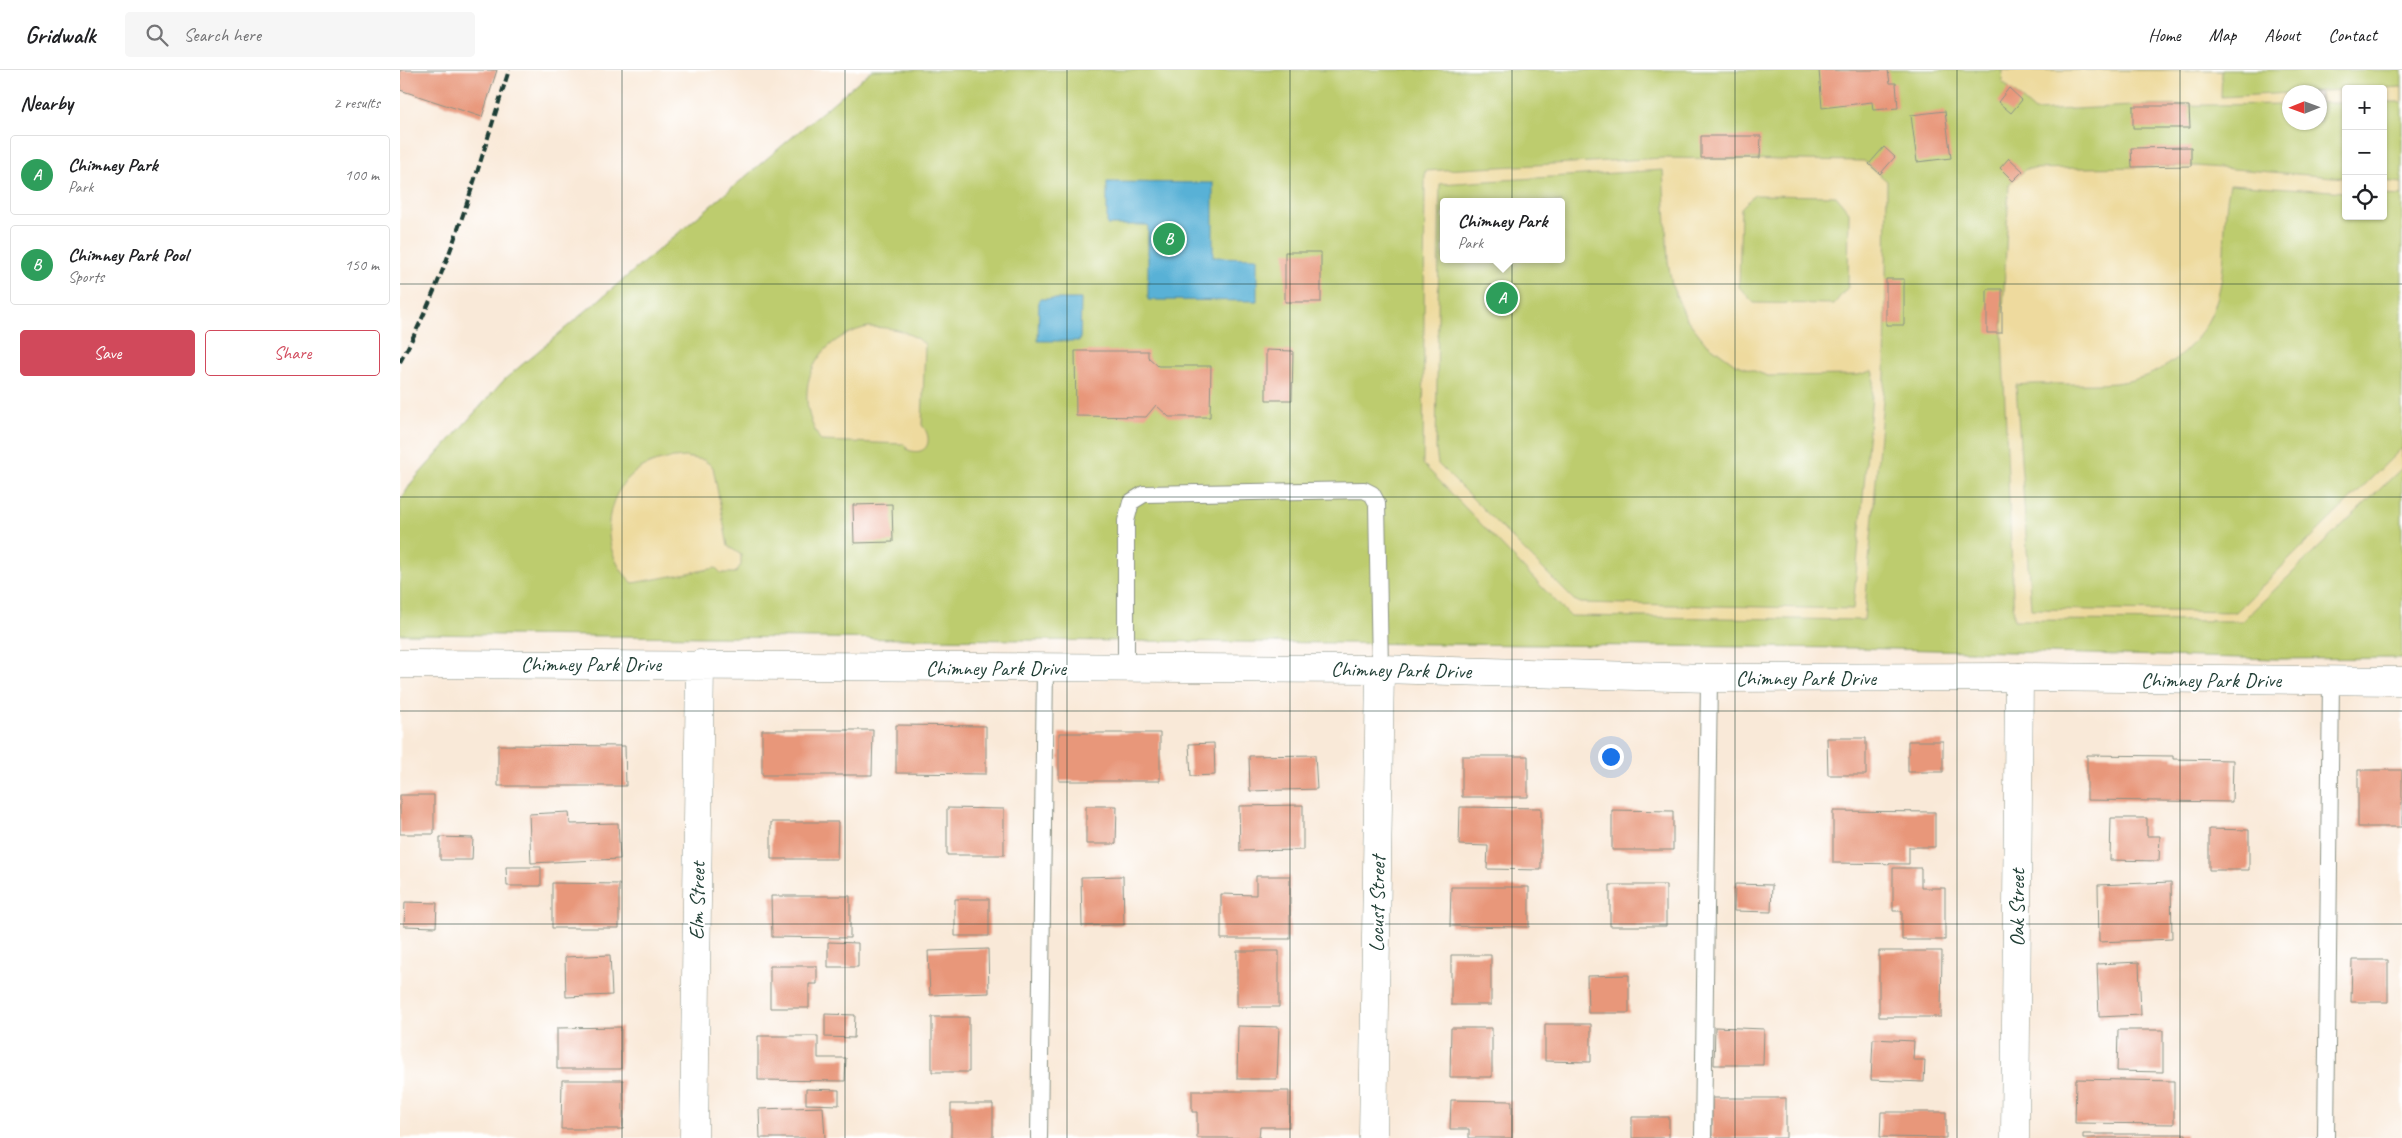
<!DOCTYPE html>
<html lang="en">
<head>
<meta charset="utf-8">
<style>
	:root { --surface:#fff; --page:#f6f6f6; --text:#202124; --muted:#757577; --line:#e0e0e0; --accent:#d1495b }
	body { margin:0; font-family:Caveat,sans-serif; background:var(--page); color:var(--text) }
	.controls { position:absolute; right:15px; top:15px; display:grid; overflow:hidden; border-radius:5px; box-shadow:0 1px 4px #0004 }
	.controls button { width:45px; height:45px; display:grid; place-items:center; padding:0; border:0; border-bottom:1px solid var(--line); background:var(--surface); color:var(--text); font:25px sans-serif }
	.compass { position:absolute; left:1882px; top:15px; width:45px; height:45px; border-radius:50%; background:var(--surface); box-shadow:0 1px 4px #0004; rotate:269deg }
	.you { position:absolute; left:1210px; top:686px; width:18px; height:18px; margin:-12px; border:4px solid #fff; border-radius:50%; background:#1a73e8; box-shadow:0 0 0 8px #1a73e833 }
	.badge { display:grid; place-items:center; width:32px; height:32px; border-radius:50%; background:var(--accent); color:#fff; font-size:16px; font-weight:700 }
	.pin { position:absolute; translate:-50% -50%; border:2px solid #fff; box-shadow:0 1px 5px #0006 }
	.popup { position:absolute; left:1040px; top:128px; width:125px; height:65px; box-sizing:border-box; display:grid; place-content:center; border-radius:5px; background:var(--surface); filter:drop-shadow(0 1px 4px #0005); font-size:16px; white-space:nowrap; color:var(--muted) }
	.popup b { font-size:19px; color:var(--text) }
	.popup::after { content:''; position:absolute; left:50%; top:100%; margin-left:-10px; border:10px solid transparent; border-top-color:var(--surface) }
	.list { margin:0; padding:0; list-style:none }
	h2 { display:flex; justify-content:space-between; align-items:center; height:65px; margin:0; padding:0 20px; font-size:21px }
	h2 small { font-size:16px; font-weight:400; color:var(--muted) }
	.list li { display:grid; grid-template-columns:32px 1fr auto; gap:15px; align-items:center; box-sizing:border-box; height:80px; margin:0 10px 10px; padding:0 10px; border:1px solid var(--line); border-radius:5px }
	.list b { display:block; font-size:19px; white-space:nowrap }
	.list p { margin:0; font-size:16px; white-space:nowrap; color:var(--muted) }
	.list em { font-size:16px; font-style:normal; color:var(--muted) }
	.actions { display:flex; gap:10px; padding:15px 20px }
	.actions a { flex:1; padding:11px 0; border:1px solid var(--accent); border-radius:5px; text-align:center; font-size:18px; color:var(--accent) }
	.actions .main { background:var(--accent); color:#fff }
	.icon { flex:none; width:28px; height:28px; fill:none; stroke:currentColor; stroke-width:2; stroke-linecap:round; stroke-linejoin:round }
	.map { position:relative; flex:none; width:2002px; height:1068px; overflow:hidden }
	header { display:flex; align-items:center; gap:30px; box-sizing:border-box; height:70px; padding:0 25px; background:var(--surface); border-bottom:1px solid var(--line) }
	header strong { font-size:24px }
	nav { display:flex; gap:28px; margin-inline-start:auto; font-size:18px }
	.search { width:350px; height:45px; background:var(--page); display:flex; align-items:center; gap:12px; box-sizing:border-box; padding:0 18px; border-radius:5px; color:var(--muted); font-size:19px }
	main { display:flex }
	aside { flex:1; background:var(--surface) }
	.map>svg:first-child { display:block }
	.green { fill:#bdcc6e; stroke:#6e8451; fill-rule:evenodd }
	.sand { fill:#eeda9e; stroke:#868c69; fill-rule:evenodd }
	.water { fill:#58b1d6; stroke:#3c7785 }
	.building { fill:#e8977a }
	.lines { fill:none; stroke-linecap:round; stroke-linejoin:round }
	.service-casing { stroke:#8c9386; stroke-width:18 }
	.minor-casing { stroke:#8c9386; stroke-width:29 }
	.service { stroke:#fff; stroke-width:16 }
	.minor { stroke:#fff; stroke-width:28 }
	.rail { stroke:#1f3d34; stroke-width:4; stroke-dasharray:8 4; stroke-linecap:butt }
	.grid { fill:none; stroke:#1f3d34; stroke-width:1; stroke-opacity:0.55 }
	.labels { text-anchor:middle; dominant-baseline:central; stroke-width:4.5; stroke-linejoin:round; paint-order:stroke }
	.street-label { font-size:21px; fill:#1f3d34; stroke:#fff }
</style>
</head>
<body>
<header>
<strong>Gridwalk</strong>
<div class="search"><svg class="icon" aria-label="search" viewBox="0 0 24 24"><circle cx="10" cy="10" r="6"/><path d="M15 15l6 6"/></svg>Search here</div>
<nav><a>Home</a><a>Map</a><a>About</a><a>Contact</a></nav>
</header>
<main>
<aside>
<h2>Nearby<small>2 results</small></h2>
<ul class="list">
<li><span class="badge" style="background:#2e9e5b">A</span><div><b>Chimney Park</b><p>Park</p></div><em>100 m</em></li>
<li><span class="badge" style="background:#2e9e5b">B</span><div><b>Chimney Park Pool</b><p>Sports</p></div><em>150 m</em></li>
</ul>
<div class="actions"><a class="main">Save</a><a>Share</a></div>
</aside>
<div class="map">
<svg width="2002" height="1068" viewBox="0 0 2002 1068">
	<rect width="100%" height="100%" fill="#fff"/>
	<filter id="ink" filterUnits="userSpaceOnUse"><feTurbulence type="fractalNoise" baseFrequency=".02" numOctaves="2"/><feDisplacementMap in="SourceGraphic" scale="10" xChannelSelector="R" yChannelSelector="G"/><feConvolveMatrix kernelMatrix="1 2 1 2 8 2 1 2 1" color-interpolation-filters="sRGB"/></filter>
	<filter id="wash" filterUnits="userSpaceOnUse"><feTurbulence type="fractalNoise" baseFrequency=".0096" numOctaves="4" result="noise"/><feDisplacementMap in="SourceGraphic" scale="20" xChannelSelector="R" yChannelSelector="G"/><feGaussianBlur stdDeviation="1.12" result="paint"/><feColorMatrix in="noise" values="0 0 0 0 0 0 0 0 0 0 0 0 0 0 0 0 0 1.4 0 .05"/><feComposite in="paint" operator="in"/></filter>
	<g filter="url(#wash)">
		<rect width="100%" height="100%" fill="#f9e9d8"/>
		<path class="green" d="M472,0H2002V588L1878,589L1455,578L0,564V431L12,412L105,309ZM1946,19H1983V146H1946ZM1890,22H1920V52H1890ZM1043,132H1161V189H1043Z"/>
		<path class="sand" d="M1603,0H1822L1821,27L1889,23V34L1733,36L1635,41L1602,12Z
			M2002,17V32H1983V19H1966Z
			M1946,20V33H1920V22H1901Z
			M1263,88L1464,91L1487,111L1485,306L1464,550L1170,546L1023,394L1025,101ZM1263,100L1268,191L1272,216L1286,248L1305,272L1335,294L1368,306L1458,305L1472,301L1474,303L1453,539L1181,533L1174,530L1038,394L1036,379L1040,114ZM1354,125L1436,126L1449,142L1448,217L1434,234L1354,233L1339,217L1341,138Z
			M1796,96L1946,108V122L1830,114C1822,148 1827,184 1820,217C1810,269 1768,308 1715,313C1682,316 1649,312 1616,315L1631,539L1836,542L2002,378V398L1842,551L1614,550L1602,263L1609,114L1626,99Z
			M1983,111L2002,113V126L1983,125Z
			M468,257C494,258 504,259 525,274L522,355C534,369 528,387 508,380L504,374L421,371C390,323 412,269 468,257Z
			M285,387L304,390L313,397L328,476L341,485V495L335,503H321L316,498L233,513C198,483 201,423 241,398C254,390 270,388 285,387Z"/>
		<path class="water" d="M707,112L813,113V187L857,188V231L748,230V155H707Z
			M639,229H681L680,271H638Z"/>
		<g id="blocks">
			<path class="building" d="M0,0H97L82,47L0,20Z
				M1419,0H1488L1490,13H1496L1498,38L1473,40L1472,32L1422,38Z
				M1609,18L1622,30L1611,43L1598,32Z
				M1733,36H1789L1790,58H1733Z
				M1545,41L1551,88L1517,92L1511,45Z
				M1301,66H1361L1360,88H1301Z
				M1484,77L1495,87L1480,104L1469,94Z
				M1791,77V96L1732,97L1731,78Z
				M1609,88L1623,101L1613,111L1600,98Z
				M885,182H921V232H885Z
				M1486,209H1504V255H1486Z
				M1587,219H1602V263H1587Z
				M866,280L893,281L892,330H866Z
				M675,281H748V287L758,296H811L810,347H769L756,335L746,347L676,346Z
				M492,434L493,472L454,473L453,435Z
				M496,655L586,656V704L496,703Z
				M362,660H473L472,705H362Z
				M659,663H760V711H659Z
				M1427,668H1466V705H1428Z
				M1508,671H1543V702H1508Z
				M814,673L815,705L791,706L789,674Z
				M98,675L225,676L226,716H98Z
				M915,685L917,719L850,721L849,686Z
				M1687,685L1773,686V689L1833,690L1832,732L1687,730Z
				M1062,686H1128V727H1062Z
				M1958,700H2002V757H1958Z
				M0,725H34V764H0Z
				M903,735V780L840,781L839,736Z
				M686,736H717L716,774H686Z
				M1060,737L1141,738V800L1087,799L1088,776L1059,775Z
				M547,738L604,739V785H547Z
				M1212,740L1273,741V780H1212Z
				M1433,741L1535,742V777H1509V794L1433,793Z
				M169,742L170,754L218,753L220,789L131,793L129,744Z
				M1711,748H1747V766H1760L1759,791L1710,790Z
				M371,752H438L437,789H371Z
				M1809,759L1849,760V800H1809Z
				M40,767L73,768L72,790H40Z
				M106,797H141V816H107Z
				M1493,798H1521V818H1545V870H1502V841H1493Z
				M723,806L724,855L682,856L681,807Z
				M856,806H890V869H821V824L856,825Z
				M1771,812L1772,869L1699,872L1698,815Z
				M152,813L219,814V858H152Z
				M1335,814L1372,815L1371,842L1334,841Z
				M1210,815H1266V856H1210Z
				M1051,817H1129V857L1050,856Z
				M371,826H450V868L372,867Z
				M555,829H589V866H555Z
				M5,832L37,833L36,857L4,856Z
				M428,872L458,873V897H428Z
				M588,879L589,923L530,925L528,881Z
				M837,881H879V937H837Z
				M1479,881H1542L1541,947H1479Z
				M210,885L212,925L166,927L165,887Z
				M1051,885H1091V935H1051Z
				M1952,890H1988V932H1951Z
				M1739,892L1741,945L1699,947L1697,894Z
				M370,896H417V914H409V938H370Z
				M1229,905V943H1188L1187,906Z
				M425,944L455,945L454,968L425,967Z
				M532,947H569V1002H532Z
				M1145,954H1191V992L1145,991Z
				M838,956L879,957L877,1009H837Z
				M221,957V999H157V958Z
				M1315,957L1364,959L1363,995H1314Z
				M1051,958H1092V1007H1050Z
				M1718,960H1763V1002L1717,1001Z
				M358,966H418V988H446L445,1011L358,1010Z
				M1473,969L1514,971L1513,990H1525L1524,1012L1471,1010Z
				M1676,1009L1774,1011V1054L1675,1053Z
				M162,1010H223V1059H161Z
				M406,1019L439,1020V1035L406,1034Z
				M792,1021H889V1057H860L859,1068H797V1042H792Z
				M1312,1028H1386V1068H1312Z
				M1051,1030L1112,1031V1068H1069V1059H1050Z
				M551,1034H593V1068H551Z
				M423,1037L425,1068H360L359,1039Z
				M1481,1042H1546V1068L1480,1067Z
				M1232,1047H1269V1068H1232Z
				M1683,1064H1786V1068H1683Z"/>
		</g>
	</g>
	<g filter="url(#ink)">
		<use href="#blocks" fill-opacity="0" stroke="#8c9386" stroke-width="1"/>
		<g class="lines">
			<defs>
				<path id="service" d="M726,598V451L731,432L744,424L964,420L972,424L977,433L980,599
					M639,1068L645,598
					M1303,1068L1309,608
					M1926,1068L1931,610"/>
				<path id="minor" d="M0,594L980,599L1309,608L1619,607L2002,611
					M294,1068L300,594
					M973,1068L980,599
					M1615,1068L1619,607"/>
			</defs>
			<use href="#service" class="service-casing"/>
			<use href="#minor" class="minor-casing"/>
			<use href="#service" class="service"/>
			<use href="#minor" class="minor"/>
			<path class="rail" d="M0,292C50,201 78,98 109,0"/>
		</g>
	</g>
	<path class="grid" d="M222,0V1068M445,0V1068M667,0V1068M890,0V1068M1112,0V1068M1335,0V1068M1557,0V1068M1780,0V1068M0,214H2002M0,427H2002M0,641H2002M0,854H2002"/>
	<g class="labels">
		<g class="street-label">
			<text x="191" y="594">Chimney Park Drive</text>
			<text x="596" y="598">Chimney Park Drive</text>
			<text transform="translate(1001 600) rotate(1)">Chimney Park Drive</text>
			<text x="1406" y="608">Chimney Park Drive</text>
			<text x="1811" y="610">Chimney Park Drive</text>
			<text transform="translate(297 831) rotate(-89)">Elm Street</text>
			<text transform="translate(977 834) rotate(-89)">Locust Street</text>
			<text transform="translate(1617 838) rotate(-90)">Oak Street</text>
		</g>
	</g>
</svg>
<div class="controls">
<button>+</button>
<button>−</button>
<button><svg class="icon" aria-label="locate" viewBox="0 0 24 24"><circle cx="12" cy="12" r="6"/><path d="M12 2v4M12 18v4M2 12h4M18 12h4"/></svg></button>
</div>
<svg class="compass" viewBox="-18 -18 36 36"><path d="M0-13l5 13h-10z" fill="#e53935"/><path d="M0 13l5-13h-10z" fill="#757577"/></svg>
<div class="you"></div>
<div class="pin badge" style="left:1102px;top:228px;background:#2e9e5b">A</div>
<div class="popup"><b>Chimney Park</b>Park</div>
<div class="pin badge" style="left:769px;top:169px;background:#2e9e5b">B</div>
</div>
</main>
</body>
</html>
